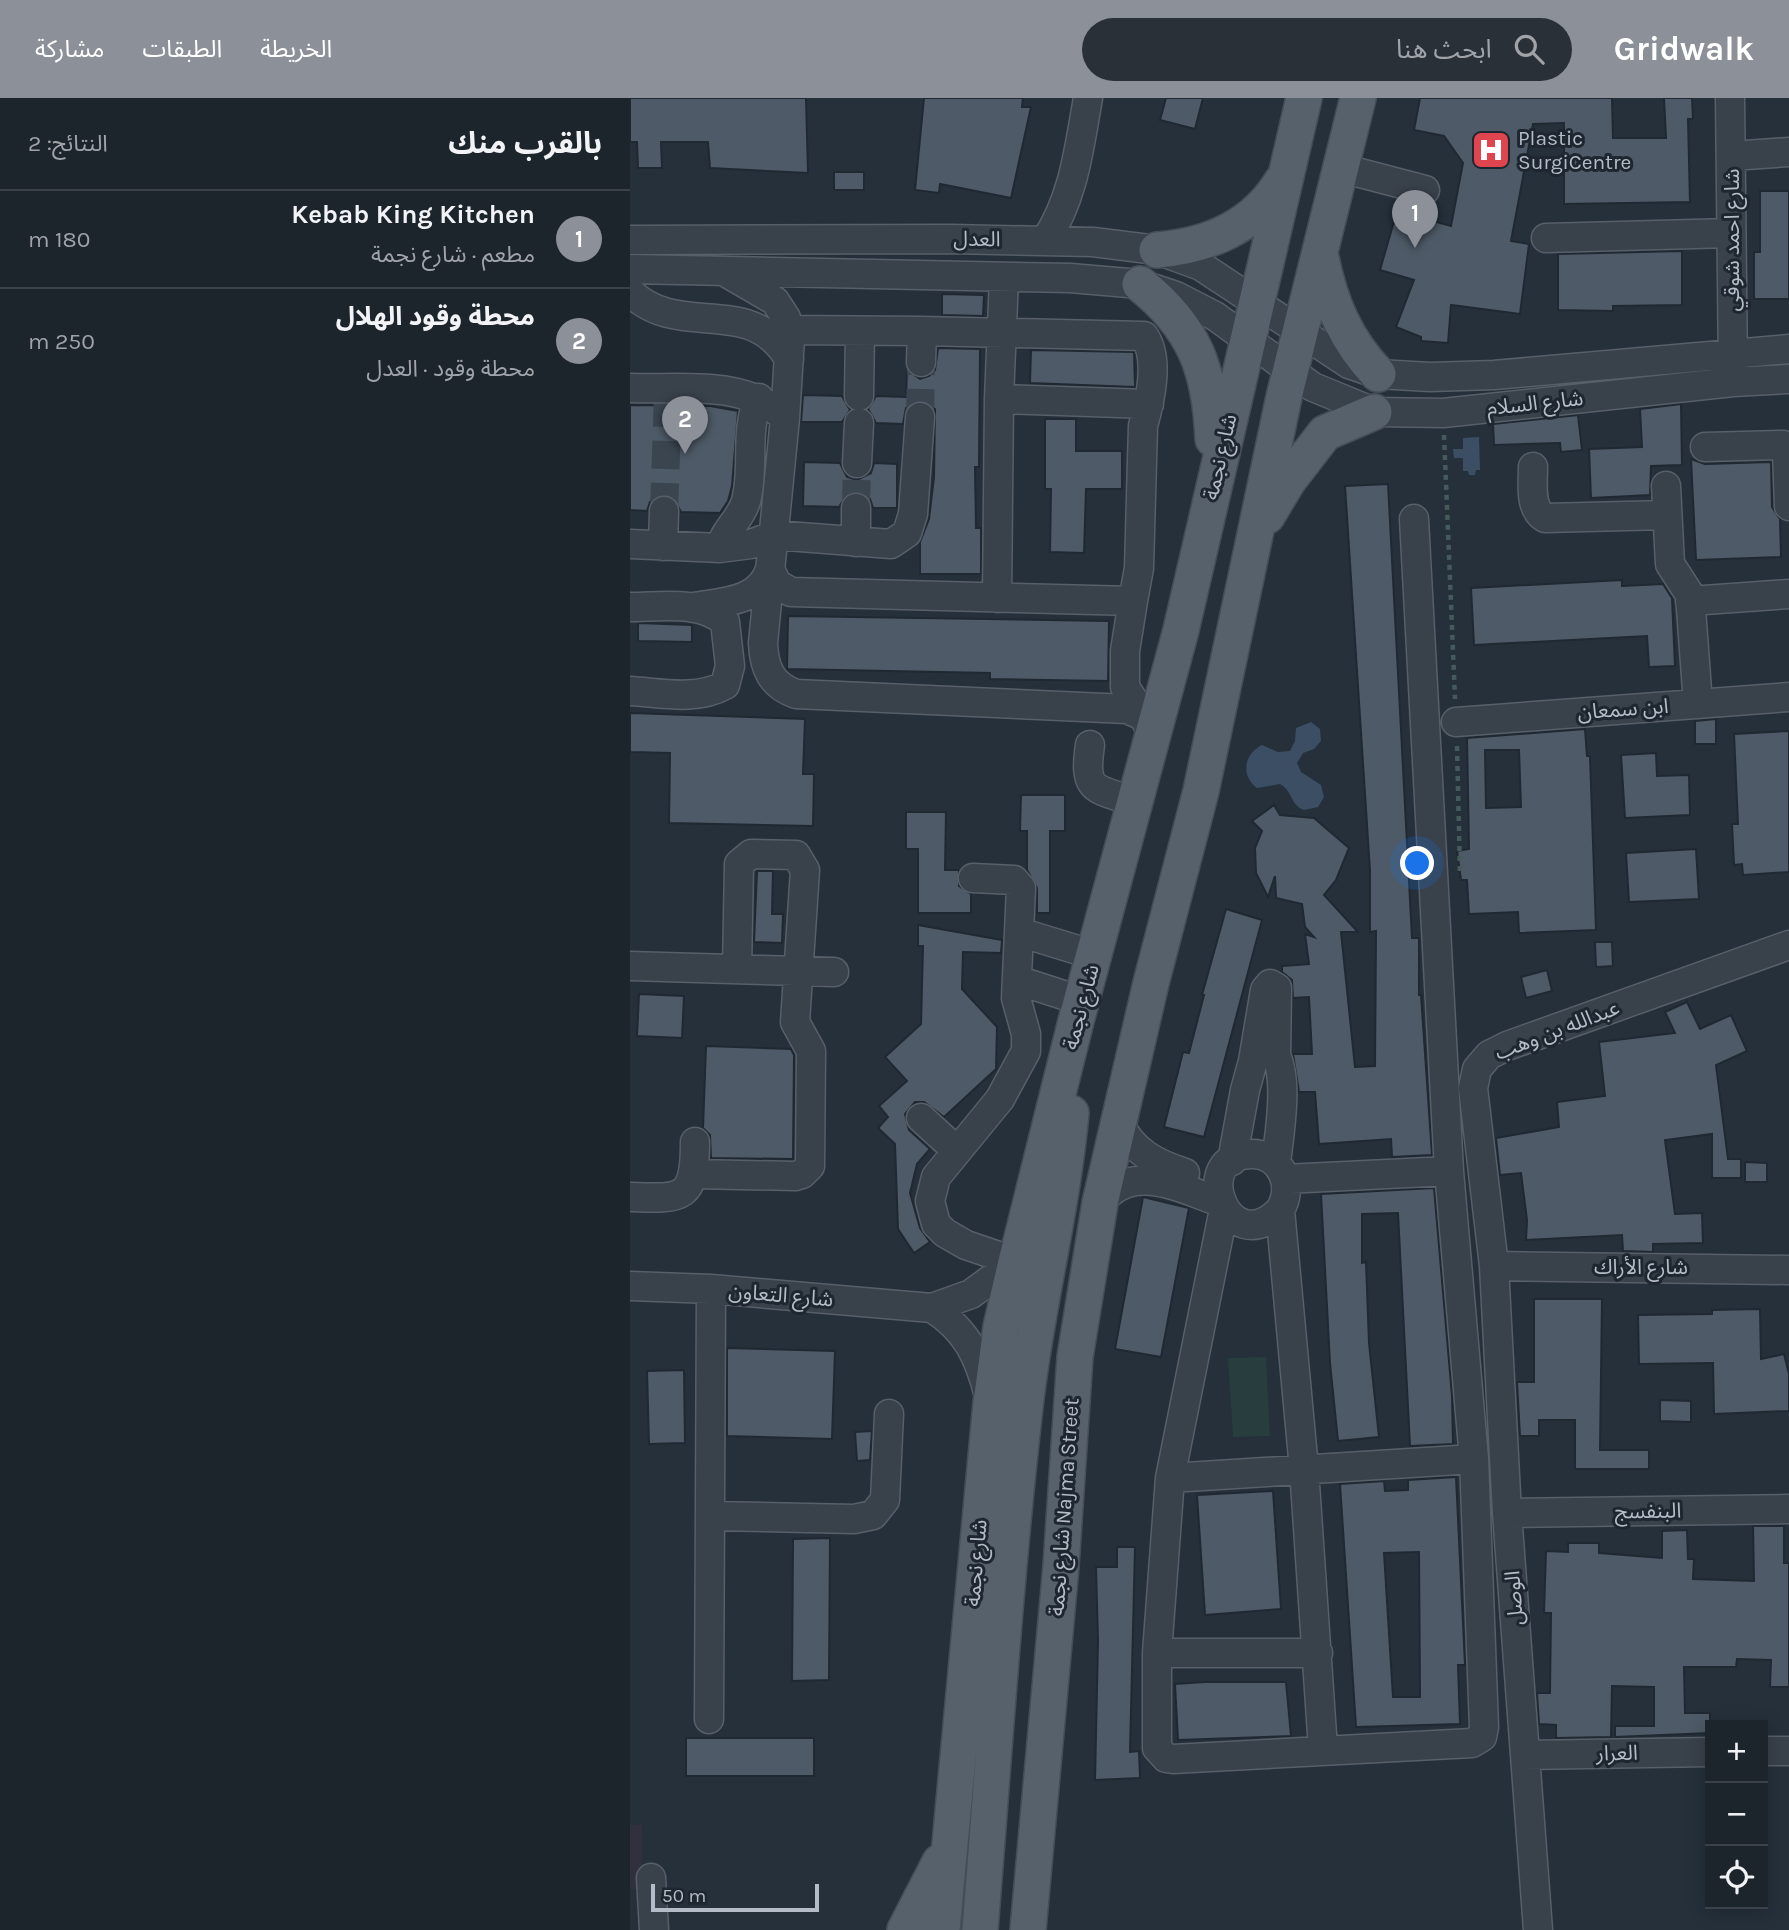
<!DOCTYPE html>
<html lang="ar">
<head>
<meta charset="utf-8">
<style>
	:root { --surface:#1c242c; --page:#293038; --text:#f1f3f6; --muted:#a0a4a9; --line:#3a4148; --accent:#8c9099 }
	body { margin:0; font-family:Karla,"Noto Sans Arabic",sans-serif; background:var(--page); color:var(--text); direction:rtl }
	.controls { position:absolute; right:21px; bottom:21px; display:grid; overflow:hidden; border-radius:0px; box-shadow:0 4px 18px #0003 }
	.controls button { width:63px; height:63px; display:grid; place-items:center; padding:0; border:0; border-bottom:2px solid var(--line); background:var(--surface); color:var(--text); font:35px sans-serif }
	.scale { position:absolute; left:21px; bottom:18px; width:168px; box-sizing:border-box; padding-left:7px; border:4px solid #b4bcc7; border-top:0; font-size:19px; line-height:24px; white-space:nowrap; color:#b4bcc7; -webkit-text-stroke:5px #1e2630; paint-order:stroke }
	.you { position:absolute; left:788px; top:766px; width:24px; height:24px; margin:-18px; border:5px solid #fff; border-radius:50%; background:#1a73e8; box-shadow:0 0 0 10px #1a73e833 }
	.badge { display:grid; place-items:center; width:46px; height:46px; border-radius:50%; background:var(--accent); color:#fff; font-size:23px; font-weight:700 }
	.pin { position:absolute; translate:-50% -58px; filter:drop-shadow(0 2px 4px #0008) }
	.pin::after { content:''; position:absolute; top:37px; width:24px; height:21px; background:inherit; clip-path:polygon(0 0,100% 0,50% 100%) }
	.list { margin:0; padding:0; list-style:none }
	h2 { display:flex; justify-content:space-between; align-items:center; height:91px; margin:0; padding:0 28px; font-size:30px }
	h2 small { font-size:23px; font-weight:400; color:var(--muted) }
	.list li { display:grid; grid-template-columns:46px 1fr auto; gap:21px; align-items:center; box-sizing:border-box; height:98px; padding:0 28px; border-top:2px solid var(--line) }
	.list b { display:block; font-size:26px; white-space:nowrap }
	.list p { margin:0; font-size:23px; white-space:nowrap; color:var(--muted) }
	.list em { font-size:23px; font-style:normal; color:var(--muted) }
	.icon { flex:none; width:38px; height:38px; fill:none; stroke:currentColor; stroke-width:2; stroke-linecap:round; stroke-linejoin:round }
	.map { position:relative; flex:none; width:1159px; height:1832px; overflow:hidden; direction:ltr }
	header { display:flex; align-items:center; gap:42px; box-sizing:border-box; height:98px; padding:0 35px; background:var(--accent); color:#fff }
	header strong { font-size:33px }
	nav { display:flex; gap:38px; margin-inline-start:auto; font-size:24px }
	.search { width:490px; height:63px; background:var(--page); display:flex; align-items:center; gap:18px; box-sizing:border-box; padding:0 24px; border-radius:38px; color:var(--muted); font-size:26px }
	main { display:flex }
	aside { flex:1; background:var(--surface) }
	.map>svg:first-child { display:block }
	.medical { fill:#31303d }
	.green { fill:#283d3d }
	.water { fill:#3c4e63 }
	.building { fill:#4e5a67; stroke:#202832; stroke-width:2; fill-rule:evenodd }
	.lines { fill:none; stroke-linecap:round; stroke-linejoin:round }
	.minor-tunnel { stroke:#3a4550; stroke-width:28; stroke-dasharray:28 14; stroke-linecap:butt }
	.minor-casing { stroke:#575f69; stroke-width:31 }
	.major-casing { stroke:#454d57; stroke-width:38 }
	.path { stroke:#475a5b; stroke-width:4.5; stroke-dasharray:5 5; stroke-linecap:butt }
	.minor { stroke:#39414b; stroke-width:28 }
	.major { stroke:#57616b; stroke-width:35 }
	.labels { text-anchor:middle; dominant-baseline:central; stroke-width:6; stroke-linejoin:round; paint-order:stroke }
	.poi-label { font-size:21px; fill:#b4bcc7; stroke:#1e2630; text-anchor:start }
	.street-label { font-size:21px; fill:#b4bcc7; stroke:#1e2630 }
</style>
</head>
<body>
<header>
<strong>Gridwalk</strong>
<div class="search"><svg class="icon" aria-label="search" viewBox="0 0 24 24"><circle cx="10" cy="10" r="6"/><path d="M15 15l6 6"/></svg>ابحث هنا</div>
<nav><a>الخريطة</a><a>الطبقات</a><a>مشاركة</a></nav>
</header>
<main>
<div class="map">
<svg width="1159" height="1832" viewBox="0 0 1159 1832">
	<rect width="100%" height="100%" fill="#25303b"/>
	<path class="medical" d="M0,1727H12V1791H0Z"/>
	<path class="green" d="M636,1259L640,1338L603,1339L598,1260Z"/>
	<path class="water" d="M849,339L850,372H846L845,377H839L838,373H833V360H824L823,351H833V340Z
		M681,624L690,631L691,643L684,651L673,655L667,665L671,674L691,687L694,699L688,709L674,712C660,707 663,693 650,686L627,690C611,678 613,657 632,647L648,654L660,653L665,643L666,630Z"/>
	<path class="building" d="M0,0H176L178,75L80,70L78,44H31L32,70H8L7,44H0Z
		M294,0H393L392,9H401L381,100L310,86L309,95L285,92Z
		M536,0H573L565,31L530,22Z
		M790,0H982L983,40H1036L1034,0H1062L1063,21H1058L1060,104L934,106V25L903,26L881,143L899,146L890,216L821,207L818,245L791,243V239L766,229L784,182L750,172L767,113L821,128L833,65L814,38L784,32Z
		M204,74H234V92H204Z
		M1130,93H1159V201H1124V154H1130Z
		M1052,153V207L983,208V213L928,212V156Z
		M312,196L354,197L353,218L312,217Z
		M308,250L350,251L349,369H345L346,430H351V476H290V444L299,421L304,379L305,311L292,303L283,304L276,310L273,326L246,325L238,311L246,298L276,299L277,272L290,281L299,278L305,272Z
		M401,252L504,254L505,289L400,285Z
		M173,297L212,298L220,312L212,324H171Z
		M1051,306L1052,367L1021,368L1020,397L961,400L959,351L1012,349L1010,311Z
		M0,307L80,308L108,313L102,388L98,403L90,415L51,414L43,399L34,396L20,404L17,413L0,412Z
		M948,317L952,352L931,354L930,345L864,347L863,326Z
		M415,321H446V353H492V391H456L454,455L420,454L421,391H415Z
		M1061,361L1075,366L1141,364L1142,409L1150,421L1151,459L1066,462Z
		M174,364L210,365L217,379L227,382L241,375L244,365L267,366V410H243L240,401L227,393L217,396L209,409L173,408Z
		M758,386L782,840H789V897H791L802,1057L762,1059L761,1041L689,1046L685,994H669L663,956H682L679,899L663,900L662,882L652,874V868L679,866L675,836L684,839L675,829L672,806L646,800L645,778L638,799L626,775L625,750L632,733L622,723L644,707L650,717L684,720L719,750L706,782L694,797L728,834H711L725,969L745,968L746,833L740,834V773L715,388Z
		M992,482V488L1033,486L1042,500L1045,568L1019,569L1017,538L844,547L841,490Z
		M158,518L479,523L478,583L360,581V575L157,571Z
		M8,525L62,527V544L8,543Z
		M0,615L175,621L173,676H184L183,728L39,725L40,655L0,654Z
		M1086,621V646H1065V623Z
		M955,631L957,658H960L966,832L889,835L888,814L839,816L837,782H831L827,753L839,751L837,640ZM855,652H889L891,709L856,710Z
		M1159,633V774L1113,777L1112,766L1104,767L1102,726H1108L1104,636Z
		M1026,655L1027,678L1059,677L1060,717L995,720L991,657Z
		M391,697H435V733H420V815H407V790L397,772V733H390Z
		M276,714H316L315,772H329V788L341,796V815H288V751H276Z
		M1066,751L1069,801L999,804L996,755Z
		M127,773H143L142,816H153L152,845L124,844Z
		M596,811L632,822L574,1039L534,1029L553,954L559,955L574,897H572Z
		M288,827L372,842L371,855L333,854L332,891L367,929L366,971L314,1019L294,1004H285L275,1016L279,1032L300,1051L287,1066L280,1095L290,1130L300,1144L284,1155L268,1131L265,1046L248,1030L258,1019L249,1008L277,983L255,959L291,926L293,848H288Z
		M965,844H982L983,868L966,869Z
		M917,872L922,893L896,900L891,879Z
		M9,896L54,898L52,940L7,938Z
		M1057,904L1070,931L1101,917L1117,953L1086,967L1098,1061H1111V1080H1082V1036L1035,1042L1045,1116L1072,1115L1073,1145L1023,1146V1154L993,1153L992,1137L896,1142L897,1122L891,1075L870,1077L866,1040L929,1029L927,1004L975,998L969,944L1045,935L1035,914Z
		M76,948L161,951L164,957L163,1061L81,1060L80,1037L73,1030Z
		M1115,1064L1137,1065V1084H1115Z
		M804,1090L822,1298L823,1346L780,1348L768,1115L732,1116V1165L736,1164L739,1245L749,1339L708,1343L700,1265L691,1096Z
		M513,1099L559,1110L531,1259L485,1251Z
		M904,1201H972L970,1352H1019V1371H945V1322H909V1338H890L887,1284H904Z
		M1130,1211L1131,1261L1154,1256L1159,1276V1313L1084,1316L1083,1265L1009,1266L1008,1217L1082,1216V1212Z
		M97,1250L205,1253L202,1341L97,1338Z
		M54,1272L55,1345L19,1346L17,1273Z
		M1030,1302L1061,1303V1324L1030,1323Z
		M242,1333L240,1362L227,1363L225,1334Z
		M826,1379L835,1567H828L830,1626L726,1629L710,1386L754,1383L755,1393L778,1392V1382ZM789,1454L790,1599H763L754,1455Z
		M643,1393L651,1511L575,1517L567,1397Z
		M1123,1428H1154V1465H1159V1589H1140L1141,1562L1107,1561L1106,1569H1054L1055,1615H1080V1635L985,1639V1628H1024V1589L982,1588L981,1639L926,1640V1627L909,1626L907,1595H920L921,1515H914L916,1453L938,1454V1445H969V1455L1032,1460V1433L1057,1432L1058,1461H1064L1063,1481L1124,1483Z
		M200,1440L199,1582L162,1583L163,1441Z
		M487,1449H505L500,1654L509,1653L510,1680L465,1682L468,1543L466,1469H487Z
		M575,1584H656L661,1638L548,1642L545,1586Z
		M56,1640H184V1678H56Z"/>
	<g class="lines">
		<path class="minor-tunnel" d="M290,319L291,264
			M226,410L227,365
			M34,413L38,297"/>
		<defs>
			<path id="minor" d="M1100,0L1103,274
				M1101,58L1159,54
				M711,70L795,92
				M916,140L1101,135
				M0,142L321,141L463,144L527,152L571,168L719,266L748,276L800,279L864,277L1159,251
				M415,143C444,100 449,50 458,0
				M0,171L440,180L510,186L546,198L585,218L683,289L744,314L813,315L1103,284L1159,281
				M97,175L145,203L156,220L160,240L155,320L133,545C134,570 141,587 166,596L497,611L513,618L524,638
				M0,194C50,243 120,194 159,261
				M158,232L292,233L291,264
				M292,233L514,238C530,260 520,303 513,328L509,470L503,503
				M0,290C52,292 115,281 155,320
				M229,298L230,233
				M369,301L519,306
				M1075,349L1153,347L1157,354L1159,408
				M227,365L229,325
				M903,369C903,385 899,411 915,420L1037,417
				M1036,388L1040,466L1060,497L1068,606
				M226,410V444
				M0,446L90,450L121,446L144,437L261,446L277,435L283,416L290,319
				M33,448L34,413
				M90,450C95,431 111,421 116,403C125,369 114,333 129,300
				M140,471L147,486L161,494L503,503L495,553V589L513,618
				M367,500L369,301L374,180
				M1060,503L1159,496
				M0,509C31,509 71,502 95,524L100,568L95,587C66,603 32,595 0,593
				M64,509C93,504 130,504 140,471
				M826,624L1159,599
				M460,647C453,695 465,690 506,704
				M343,780L384,782L391,790L386,900L396,936V953L370,1001L306,1079L300,1103L306,1126L315,1135L336,1147L386,1164
				M389,834L464,857
				M0,868L204,874
				M387,882L452,903
				M623,963L635,892L640,886L647,890L646,958
				M291,1020L327,1053
				M489,1025C503,1054 525,1065 555,1075
				M602,1063L615,992L623,963L632,948L639,947C662,969 649,1036 646,1065
				M64,1076L165,1078L172,1076L180,1068L181,953L165,924L175,772L166,757L121,756L109,766L107,871
				M655,1081L819,1073
				M0,1099C53,1101 65,1102 65,1044
				M470,1105C502,1063 549,1090 590,1104
				M594,1111L540,1380L527,1555V1650L536,1660L543,1661L842,1645L852,1639L854,1629L844,1361L819,1073L784,421
				M650,1112C598,1166 556,1055 623,1056C653,1057 664,1089 650,1112L674,1371L693,1651
				M864,1168L1159,1172
				M0,1188L81,1191L302,1210L341,1196L360,1182L384,1172
				M302,1210C337,1232 349,1259 359,1298
				M540,1380L844,1361
				M877,1415L1159,1411
				M81,1418L224,1421L243,1417L255,1402L259,1316
				M527,1555H688
				M79,1621L81,1191
				M1133,1653H1159
				M895,1657L1080,1654
				M21,1780L24,1832
				M908,1832L877,1415L864,1168L843,990L847,971L859,957L877,948L1159,847"/>
			<path id="major" d="M527,152C578,148 625,128 652,83
				M691,160C700,205 716,243 748,276
				M510,186C565,230 580,272 583,341
				M637,418L658,383L695,335L744,314
				M275,1832L310,1764
				M312,1832L361,1305L371,1229L386,1164L446,923L551,532L674,0
				M350,1832C364,1658 375,1482 395,1309C406,1210 432,1114 441,1015
				M398,1832L431,1468L445,1259L470,1105L521,885L571,693L654,299L728,0"/>
		</defs>
		<use href="#minor" class="minor-casing"/>
		<use href="#major" class="major-casing"/>
		<path class="path" d="M814,337L825,601
			M827,648L830,776"/>
		<use href="#minor" class="minor"/>
		<use href="#major" class="major"/>
	</g>
	<defs>
		<symbol id="hospital-square" viewBox="-11 -11 22 22"><rect x="-9" y="-9" width="18" height="18" rx="4" fill="#e0444e" stroke="#1e2630"/><path d="M-5-5h3v3.5h4V-5h3V5h-3V1.5h-4V5h-3Z" fill="#fff"/></symbol>
	</defs>
	<g fill-rule="evenodd">
		<use href="#hospital-square" x="839" y="30" width="44" height="44"/>
	</g>
	<g class="labels">
		<g class="poi-label">
			<text x="888" y="40">Plastic<tspan x="888" dy="24">SurgiCentre</tspan></text>
		</g>
		<g class="street-label">
			<text transform="translate(347 141) rotate(1)">العدل</text>
			<text transform="translate(1102 142) rotate(-90)">شارع احمد شوقي</text>
			<text transform="translate(905 305) rotate(-6)">شارع السلام</text>
			<text transform="translate(590 359) rotate(-77)">شارع نجمة</text>
			<text transform="translate(993 611) rotate(-4)">ابن سمعان</text>
			<text transform="translate(451 909) rotate(-75)">شارع نجمة</text>
			<text transform="translate(927 932) rotate(-21)">عبدالله بن وهب</text>
			<text x="1011" y="1169">شارع الأراك</text>
			<text transform="translate(151 1197) rotate(5)">شارع التعاون</text>
			<text transform="translate(434 1409) rotate(-86)">شارع نجمة Najma Street</text>
			<text transform="translate(1018 1413) rotate(-1)">البنفسج</text>
			<text transform="translate(346 1465) rotate(-85)">شارع نجمة</text>
			<text transform="translate(884 1500) rotate(-94)">الوصل</text>
			<text transform="translate(987 1655) rotate(-1)">العرار</text>
		</g>
	</g>
</svg>
<div class="controls">
<button>+</button>
<button>−</button>
<button><svg class="icon" aria-label="locate" viewBox="0 0 24 24"><circle cx="12" cy="12" r="6"/><path d="M12 2v4M12 18v4M2 12h4M18 12h4"/></svg></button>
</div>
<div class="scale">50 m</div>
<div class="you"></div>
<div class="pin badge" style="left:785px;top:150px">1</div>
<div class="pin badge" style="left:55px;top:356px">2</div>
</div>
<aside>
<h2>بالقرب منك<small>النتائج: 2</small></h2>
<ul class="list">
<li><span class="badge">1</span><div><b>Kebab King Kitchen</b><p>مطعم · شارع نجمة</p></div><em>180 m</em></li>
<li><span class="badge">2</span><div><b>محطة وقود الهلال</b><p>محطة وقود · العدل</p></div><em>250 m</em></li>
</ul>
</aside>
</main>
</body>
</html>
